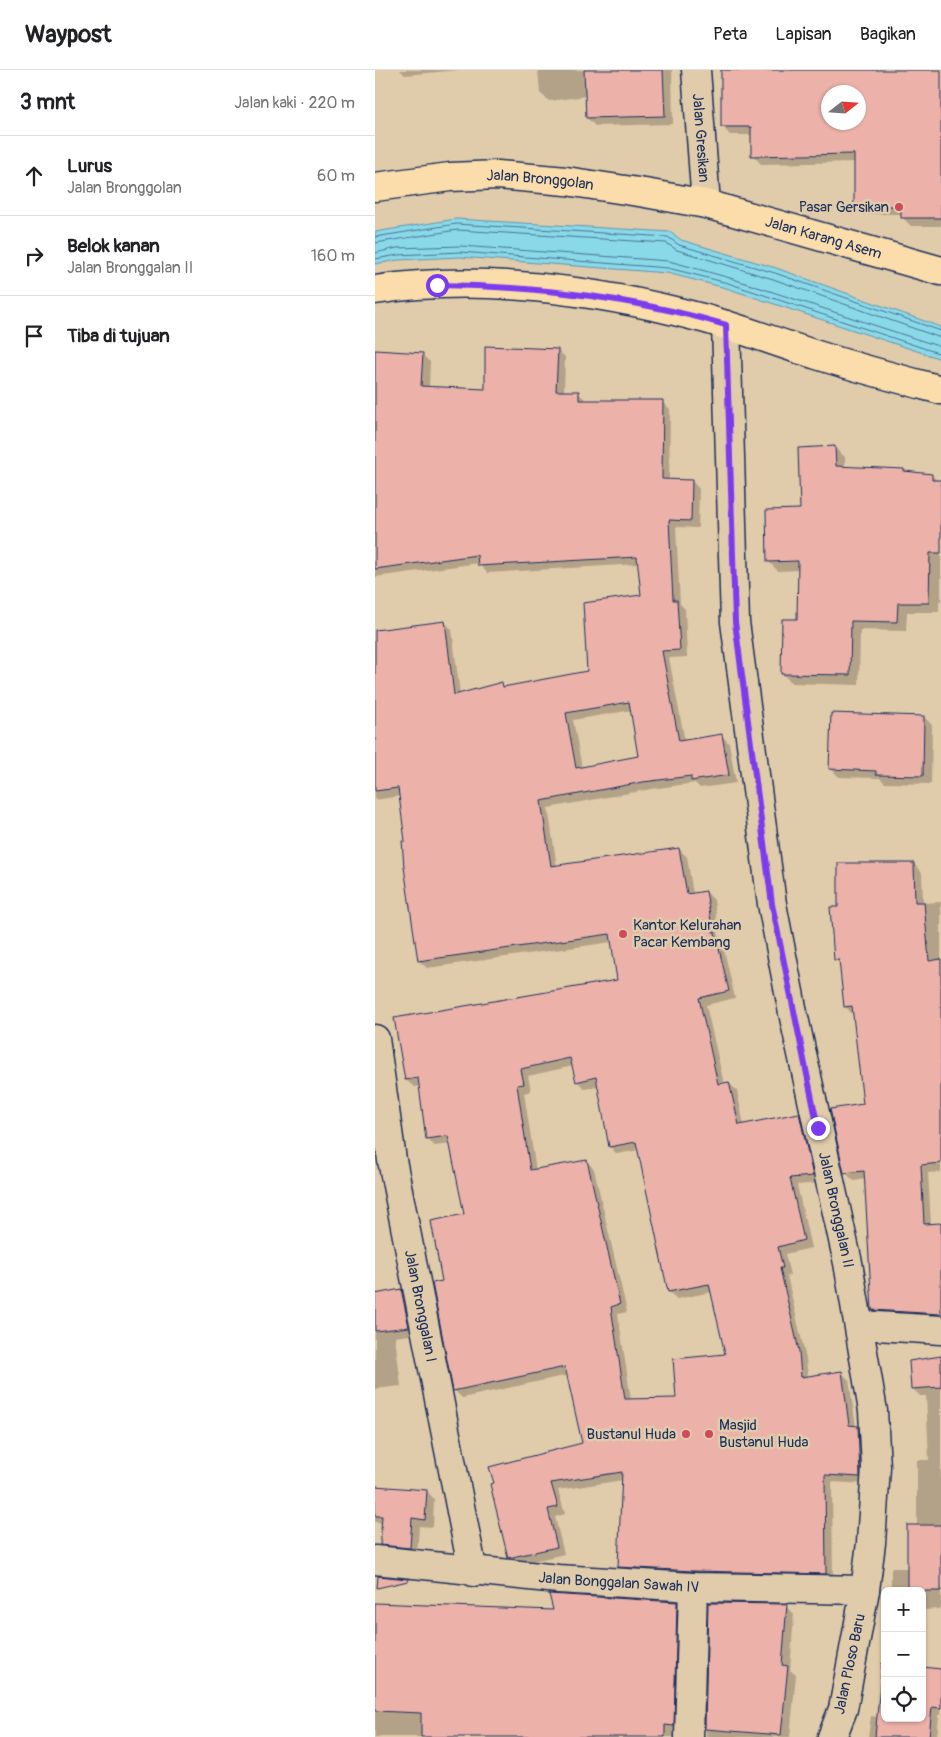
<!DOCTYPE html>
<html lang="id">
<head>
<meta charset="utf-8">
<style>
	:root { --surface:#fff; --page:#f2f2f2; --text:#202124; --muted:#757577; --line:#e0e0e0 }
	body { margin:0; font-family:Pangolin,sans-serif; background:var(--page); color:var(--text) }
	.controls { position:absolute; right:15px; bottom:15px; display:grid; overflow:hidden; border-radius:8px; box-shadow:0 1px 4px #0004 }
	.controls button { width:45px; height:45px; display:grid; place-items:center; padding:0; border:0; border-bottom:1px solid var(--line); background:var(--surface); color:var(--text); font:25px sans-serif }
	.compass { position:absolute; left:446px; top:15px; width:45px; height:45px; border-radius:50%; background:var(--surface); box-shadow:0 1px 4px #0004; rotate:73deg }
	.stop { position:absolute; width:15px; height:15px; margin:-11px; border:4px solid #7c3aed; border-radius:50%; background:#fff }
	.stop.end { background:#7c3aed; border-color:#fff; box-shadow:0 1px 5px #0008 }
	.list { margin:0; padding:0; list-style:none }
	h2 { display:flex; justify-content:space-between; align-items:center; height:65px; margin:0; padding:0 20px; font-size:21px }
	h2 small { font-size:16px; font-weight:400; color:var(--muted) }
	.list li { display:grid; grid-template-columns:32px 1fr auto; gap:15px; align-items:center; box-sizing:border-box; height:80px; padding:0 20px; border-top:1px solid var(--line) }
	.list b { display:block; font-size:19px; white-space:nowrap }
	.list p { margin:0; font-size:16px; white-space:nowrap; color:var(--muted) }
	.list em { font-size:16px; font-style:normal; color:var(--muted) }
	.icon { flex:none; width:28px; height:28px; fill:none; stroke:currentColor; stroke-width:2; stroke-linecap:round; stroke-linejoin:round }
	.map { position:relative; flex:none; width:566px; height:1667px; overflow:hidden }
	header { display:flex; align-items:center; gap:30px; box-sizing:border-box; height:70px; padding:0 25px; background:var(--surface); border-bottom:1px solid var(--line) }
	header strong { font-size:24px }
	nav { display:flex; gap:28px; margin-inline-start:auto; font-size:18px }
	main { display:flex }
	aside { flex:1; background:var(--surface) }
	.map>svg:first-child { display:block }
	.water { fill:#8ad9e8; stroke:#5e95b1 }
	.shadow { fill:#0003; fill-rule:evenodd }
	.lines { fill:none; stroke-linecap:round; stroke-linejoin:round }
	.shore { stroke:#477395; stroke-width:1 }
	.building { fill:#ecb1a9; stroke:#1b2f5e; fill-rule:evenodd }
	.minor-casing { stroke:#1b2f5e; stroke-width:31 }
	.tertiary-casing { stroke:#1b2f5e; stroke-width:31 }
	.primary-casing { stroke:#1b2f5e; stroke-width:31 }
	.minor { stroke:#e0cbaa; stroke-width:28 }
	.tertiary { stroke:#e0cbaa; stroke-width:28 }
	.primary { stroke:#fbddab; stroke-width:28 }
	.route { stroke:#7c3aed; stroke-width:6 }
	.poi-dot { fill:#d1495b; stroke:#e0cbaa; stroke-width:2 }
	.labels { text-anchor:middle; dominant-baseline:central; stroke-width:5; stroke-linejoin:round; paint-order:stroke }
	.street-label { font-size:15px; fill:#1b2f5e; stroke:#e0cbaa }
	.poi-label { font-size:15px; fill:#1b2f5e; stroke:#e0cbaa; text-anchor:end }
</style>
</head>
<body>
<header>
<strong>Waypost</strong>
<nav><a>Peta</a><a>Lapisan</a><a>Bagikan</a></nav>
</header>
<main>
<aside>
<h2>3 mnt<small>Jalan kaki · 220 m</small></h2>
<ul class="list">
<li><svg class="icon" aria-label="ahead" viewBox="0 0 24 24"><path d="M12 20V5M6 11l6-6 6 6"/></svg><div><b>Lurus</b><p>Jalan Bronggolan</p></div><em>60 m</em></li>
<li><svg class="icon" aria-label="right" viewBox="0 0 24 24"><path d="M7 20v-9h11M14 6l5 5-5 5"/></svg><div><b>Belok kanan</b><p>Jalan Bronggalan II</p></div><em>160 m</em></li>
<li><svg class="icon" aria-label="arrive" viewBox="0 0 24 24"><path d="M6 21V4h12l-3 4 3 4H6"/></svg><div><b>Tiba di tujuan</b></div></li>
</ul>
</aside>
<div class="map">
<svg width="566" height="1667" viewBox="0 0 566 1667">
	<rect width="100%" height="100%" fill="#e0cbaa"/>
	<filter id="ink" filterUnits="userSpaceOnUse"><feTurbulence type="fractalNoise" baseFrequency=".02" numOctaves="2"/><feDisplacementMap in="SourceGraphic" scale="10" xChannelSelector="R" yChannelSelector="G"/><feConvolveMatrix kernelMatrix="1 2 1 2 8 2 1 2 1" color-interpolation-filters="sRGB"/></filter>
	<g filter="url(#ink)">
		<path class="water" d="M81,149L295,162L306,170L401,198L566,257V289L351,218L292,203L85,187L23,190L0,194V162Z"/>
		<path class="shadow" d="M25,0H84L30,5Z
			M163,0H297L298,54L220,56L212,48L211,26L174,31L165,23Z
			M346,0H566V156H536L528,148V144H489L481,135V92L386,94L378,85L377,65H355L347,56ZM453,22H483V52H453Z
			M182,280L190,287L189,322L203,323L211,330L287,332L295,339L294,410L317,411L324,419L323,458L301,457L305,534L310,539L312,587L294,588L310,672L346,665L354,673L361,713L325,718L320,713L276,719L173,738L182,797L304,779L312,787L318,824L331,822L339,830L344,868L347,871L360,928L331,935L349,1014L354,1013L362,1021L369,1055L424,1045L431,1052L445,1113L422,1115L436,1178L410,1184L415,1205L412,1206L431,1289L433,1307L466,1302L474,1310L481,1357L490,1365L492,1414L457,1412L458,1511L252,1504L244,1496L248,1410L183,1420L190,1444L180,1447L189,1484L141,1495L134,1487L117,1415L209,1373L193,1305L87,1328L80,1321L69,1212L91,1145L76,1074L60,1076L52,1069L45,1016L39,1017L31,1010L243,911L237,872L52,898L44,891L25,726L0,730V561L70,552L77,560L85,624L126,613L130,617L214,602L267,526L264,494L112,503L104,493L0,507V346L47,285L55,292L54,317L111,320ZM257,640L265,687L207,698L198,650ZM198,996L202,1011L210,1019L223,1016L235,1077L242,1084L264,1080L294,1222L302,1229L337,1222L352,1285L303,1329L256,1330L243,1244L252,1242L219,1099L211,1091L161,1101L149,1023L156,1021L153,1006Z
			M460,378L470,387V397L556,405L563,411H566V532H564V542H532L531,561L485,560L484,615L417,613L407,604L423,551L424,500L403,501L393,491L427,440Z
			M549,647L557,655L556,714L510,713L505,708L464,707L456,699Z
			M539,794L547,803L548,833L566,832V1102L553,1103L556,1155L566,1154V1252L507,1248L498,1240L491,1109L479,1111L470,1102L490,1035L478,945L470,936L466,895L461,890L464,838Z
			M26,1220L34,1228L41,1264L20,1267L26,1316L0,1319V1221L4,1224Z
			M566,1288V1539L547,1540V1521H516V1498H533L542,1456V1390H554L551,1326H545L537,1318Z
			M0,1418L52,1421L59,1429L58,1457L44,1456L42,1485L14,1482L6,1474L8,1453L0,1452Z
			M301,1533L310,1541L306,1667H0V1534L179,1542Z
			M334,1534L411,1536L419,1544L415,1600L421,1605L415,1667H331Z
			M566,1600V1645H564L562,1667H493L496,1646L510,1648H547Z"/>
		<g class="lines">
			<path class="shore" d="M0,167L81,154L293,167L304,175L400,203L566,261
				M0,173L82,160L291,173L302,180L398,209L566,268
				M0,183L22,178L86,176L294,191L355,208L566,277
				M0,189L23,185L85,182L293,198L353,213L566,284"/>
		</g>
		<path class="building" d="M209,0H288L290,46L211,48Z
			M346,0H566V148H526V136H479V84L376,86V57H346ZM454,22H484V52H454Z
			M110,276L183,279L181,321H204V330H288L287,409L317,410L316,451L294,450L298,530H302L305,580L287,581L304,671L347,664L354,705L316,711V706L268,712L166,731L176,796L304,778L312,824L331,821L338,862H340L354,921L324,928L343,1014L354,1012L364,1055L424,1043L438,1106L415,1108L429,1170L403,1177L408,1198H405L424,1281L426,1307L467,1301L474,1355L483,1356L485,1407L450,1405L451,1504L319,1501L243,1497L247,1402L176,1413L183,1437L173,1439L182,1477L133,1488L115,1414L119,1413L114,1397L207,1373L190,1297L78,1321L57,1213L67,1211L56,1151L89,1144L73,1066L51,1069L43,1008L30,1010L19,948L242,910L235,864L43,891L29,797L27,771H30L23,718L0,721V560L70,551L79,625L127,612L128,617L212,601L208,533L266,525L262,487L103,496L102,485L0,499V280L48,283L46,316L110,319ZM254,632L263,686L201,698L191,643ZM195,988L201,1012L221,1007L234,1077L261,1072L293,1222L334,1214L350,1284L298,1289L301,1328L250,1329L236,1237L245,1234L212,1090L155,1100L142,1015L149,1014L146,999Z
			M460,376L461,396L529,399V401L557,404V410H566V483H555L554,533H523L522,552L476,551L475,605L406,604L407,549H422L423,491L392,492L391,440L425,439L423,378Z
			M456,643L549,646L548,706L501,705V701L454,699Z
			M463,793H539L540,832H549L554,891L566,889V1093L546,1095L549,1154L566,1153V1244L497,1240L489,1101L469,1103L455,1039L488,1034L477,936L469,937L464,890H459L455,837H463Z
			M26,1219L34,1257L0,1261V1224Z
			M566,1286V1317L536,1319L534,1291Z
			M0,1416L52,1420L50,1450L37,1448L35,1478L5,1475L7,1446H0Z
			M532,1455H566V1521H532Z
			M3,1506L33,1509V1511L2,1518Z
			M174,1524L302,1532L299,1656L290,1655V1667H46V1643L0,1641V1533L178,1540Z
			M333,1533L412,1534L407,1595L413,1596L406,1665L330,1659Z
			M507,1593H510V1648H547V1597L566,1599V1638L557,1637L554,1667H500Z"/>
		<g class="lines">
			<defs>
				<g id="minor">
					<path id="s1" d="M321,0L331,134"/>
					<path id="s2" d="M0,969L17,1090L98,1502"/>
					<path d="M485,1255L566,1260"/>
					<path id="s3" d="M0,1490L183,1509L318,1517L490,1520"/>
					<path d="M314,1667L318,1517"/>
				</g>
				<g id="tertiary">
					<path id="s4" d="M351,255L360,552L397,834L418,943L473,1193L498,1341L501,1397L496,1473L490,1520L468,1639L457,1667"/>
				</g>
				<g id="primary">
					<path id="s5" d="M0,117L75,107L123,105L191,111L270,123L331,134L566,201"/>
					<path d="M0,220C103,204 222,220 323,247C363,257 402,273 442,285C483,298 525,309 566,320"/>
				</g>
			</defs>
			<use href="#minor" class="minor-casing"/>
			<use href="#tertiary" class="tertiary-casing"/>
			<use href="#primary" class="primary-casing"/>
			<use href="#minor" class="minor"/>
			<use href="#tertiary" class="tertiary"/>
			<use href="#primary" class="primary"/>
		</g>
	</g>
	<g class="lines" filter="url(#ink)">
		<path class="route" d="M62,215C160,216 256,227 351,255L360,552L397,834L443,1058"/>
	</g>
	<g class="poi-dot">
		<circle cx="524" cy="137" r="5"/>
		<circle cx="248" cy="864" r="5"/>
		<circle cx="311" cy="1364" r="5"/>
		<circle cx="334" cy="1364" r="5"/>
	</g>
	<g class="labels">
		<g class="street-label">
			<text stroke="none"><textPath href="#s1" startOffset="68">Jalan Gresikan</textPath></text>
			<text stroke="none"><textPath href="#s5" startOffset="166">Jalan Bronggolan</textPath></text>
			<text stroke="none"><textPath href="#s5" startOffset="456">Jalan Karang Asem</textPath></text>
			<text stroke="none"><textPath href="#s4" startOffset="894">Jalan Bronggalan II</textPath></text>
			<text stroke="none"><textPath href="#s2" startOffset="271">Jalan Bronggalan I</textPath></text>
			<text stroke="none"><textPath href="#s3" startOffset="245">Jalan Bonggalan Sawah IV</textPath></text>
			<text transform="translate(475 1594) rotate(-78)">Jalan Ploso Baru</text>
		</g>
		<g class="poi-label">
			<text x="514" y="137">Pasar Gersikan</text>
			<text x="258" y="855" text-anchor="start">Kantor Kelurahan<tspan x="258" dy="17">Pacar Kembang</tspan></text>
			<text x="344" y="1355" text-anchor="start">Masjid<tspan x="344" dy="17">Bustanul Huda</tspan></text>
			<text x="301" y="1364">Bustanul Huda</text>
		</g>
	</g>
</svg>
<div class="controls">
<button>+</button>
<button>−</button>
<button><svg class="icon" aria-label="locate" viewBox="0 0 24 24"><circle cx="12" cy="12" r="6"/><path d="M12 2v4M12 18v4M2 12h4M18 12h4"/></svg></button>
</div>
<svg class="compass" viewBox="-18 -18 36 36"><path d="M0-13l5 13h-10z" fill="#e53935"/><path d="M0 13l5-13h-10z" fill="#757577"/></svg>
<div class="stop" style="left:62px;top:215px"></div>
<div class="stop end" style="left:443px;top:1058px"></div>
</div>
</main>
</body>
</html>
